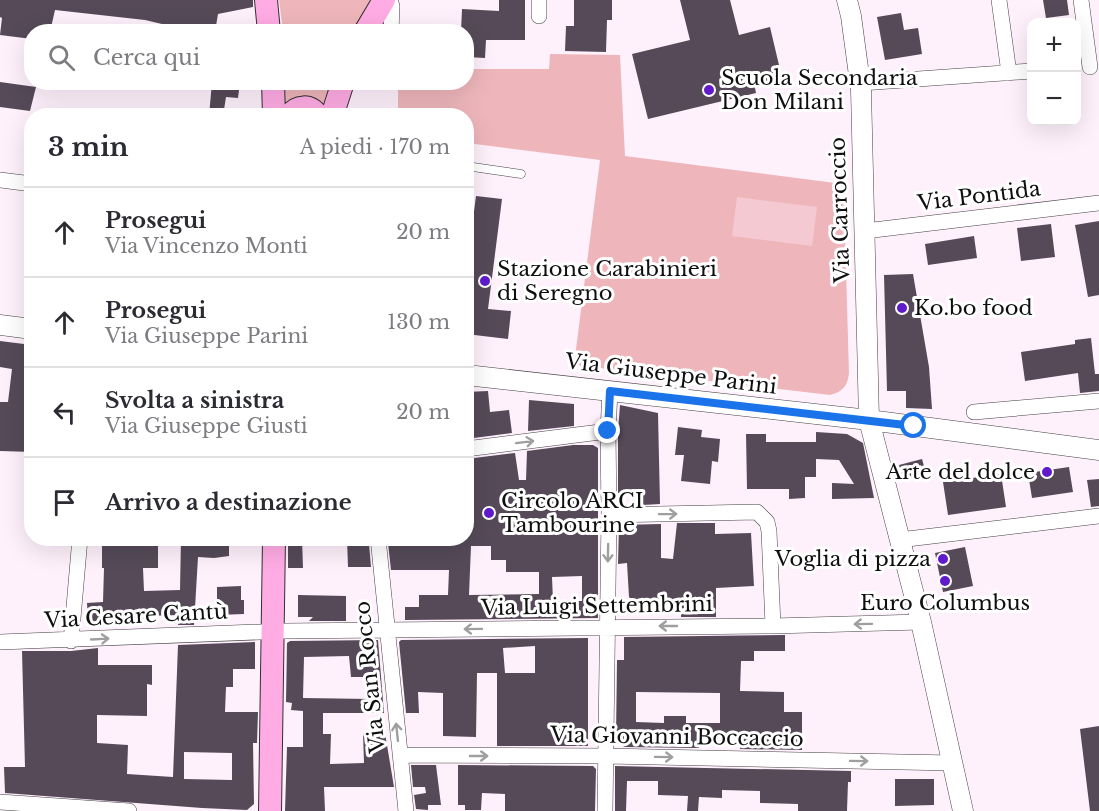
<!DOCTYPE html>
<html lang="it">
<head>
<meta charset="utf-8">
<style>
	:root { --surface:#fff; --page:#f2f2f3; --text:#2b2b33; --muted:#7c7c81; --line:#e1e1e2 }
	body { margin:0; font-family:"Libre Baskerville",serif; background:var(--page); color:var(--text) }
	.controls { position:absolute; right:18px; top:18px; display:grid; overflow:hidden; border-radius:12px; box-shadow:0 6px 24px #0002 }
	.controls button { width:54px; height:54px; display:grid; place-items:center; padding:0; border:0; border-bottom:2px solid var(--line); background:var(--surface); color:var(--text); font:30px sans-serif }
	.stop { position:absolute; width:18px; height:18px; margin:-14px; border:4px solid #1a73e8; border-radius:50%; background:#fff }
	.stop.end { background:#1a73e8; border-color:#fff; box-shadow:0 2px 6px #0008 }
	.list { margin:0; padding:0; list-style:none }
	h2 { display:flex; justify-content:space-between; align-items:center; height:78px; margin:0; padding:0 24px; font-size:26px }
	h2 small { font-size:20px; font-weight:400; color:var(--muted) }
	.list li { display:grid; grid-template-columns:39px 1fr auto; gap:18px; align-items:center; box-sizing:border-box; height:90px; padding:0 24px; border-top:2px solid var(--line) }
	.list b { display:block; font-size:22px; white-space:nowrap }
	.list p { margin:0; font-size:20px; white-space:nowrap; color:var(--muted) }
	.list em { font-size:20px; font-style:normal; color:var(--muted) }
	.icon { flex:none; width:33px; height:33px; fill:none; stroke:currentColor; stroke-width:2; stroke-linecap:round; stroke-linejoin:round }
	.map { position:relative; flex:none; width:1099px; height:811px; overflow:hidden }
	.search { position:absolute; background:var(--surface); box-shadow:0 6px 24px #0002; left:24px; top:24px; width:450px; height:66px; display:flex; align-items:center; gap:15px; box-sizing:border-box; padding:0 21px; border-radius:24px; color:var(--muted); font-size:22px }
	.panel { position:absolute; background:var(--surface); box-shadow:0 6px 24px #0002; left:24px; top:108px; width:450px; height:438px; border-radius:24px }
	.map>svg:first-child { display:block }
	.green { fill:#eeb6bb }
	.pitch { fill:#f4c9d2 }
	.building { fill:#564a59; fill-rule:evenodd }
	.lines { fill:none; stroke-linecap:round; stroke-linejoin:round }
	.service-casing { stroke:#424242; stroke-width:9 }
	.minor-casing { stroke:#424242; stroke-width:16 }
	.tertiary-casing { stroke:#424242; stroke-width:21 }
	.secondary-casing { stroke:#313131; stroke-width:24 }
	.service { stroke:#fff; stroke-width:8 }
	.minor { stroke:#fff; stroke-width:15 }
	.tertiary { stroke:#fff; stroke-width:20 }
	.secondary { stroke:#fface4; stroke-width:22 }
	.oneway { stroke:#9f9f9f }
	.route { stroke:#1a73e8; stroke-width:8 }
	.poi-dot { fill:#601acc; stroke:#fff; stroke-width:2 }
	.labels { text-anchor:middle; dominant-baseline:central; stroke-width:6; stroke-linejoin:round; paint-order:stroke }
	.poi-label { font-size:21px; fill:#0f0f0f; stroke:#fff; text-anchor:start }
	.street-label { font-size:21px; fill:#0f0f0f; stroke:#fff }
</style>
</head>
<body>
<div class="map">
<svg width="1099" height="811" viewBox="0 0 1099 811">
	<rect width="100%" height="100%" fill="#fff1fc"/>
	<path class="green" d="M279,0H375L357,32L283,31Z
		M550,54L620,55L625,156L835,183V194L841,196L844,201L849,373C848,386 842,392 830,395L574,365L600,160L467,143L466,116H398V83L466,82L467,69H549Z
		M278,83H337L328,109L285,111Z"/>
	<path class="pitch" d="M737,197L817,207L812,246L732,236Z"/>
	<path class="building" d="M0,0H253V7L218,14L215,32H196L145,20L55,10L50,32H32V39L0,35L2,18L0,17Z
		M499,0H525V40H486L485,58L466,57V32H461L462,9L499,11Z
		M574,0H612V20H607L606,52L565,51L566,26H574Z
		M680,0H730L739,35L770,27L783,82L755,88L756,93L648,119L632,54L690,40Z
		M1043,0H1067L1069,15L1046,18Z
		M901,13L904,30L918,28L922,54L885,60L877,17Z
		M0,82L36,87L30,111L0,107Z
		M212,82H240L238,98L226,97L223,116H209Z
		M476,196L502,199L488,309L511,311L508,339L466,334V273Z
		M1099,221V295L1088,297L1075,225Z
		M1051,224L1055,257L1021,261L1017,228Z
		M974,236L977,258L928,265L925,244Z
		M913,274L929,367L932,409L906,408V391H887L884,275Z
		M1091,338L1095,374H1099V391L1080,393L1078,373L1025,381L1021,352L1075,344V340Z
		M0,341L32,345L29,434H32V452L0,451V402H8L12,369L0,367Z
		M488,391L490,412L509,410L512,433L466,439V392Z
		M529,400L574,404V426L528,431Z
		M620,405L658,413L660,504L643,505V493H618V431Z
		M678,427L702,430L701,437L720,439L718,462L712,461L710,484L681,481L684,455H675Z
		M816,432L847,434L863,443L874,498L832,499V483L854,484L839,460L816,459V477H805V498L789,499V489H747L746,434H766V442H816Z
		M573,445H593L598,448V618L405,620V607H419V595H448L449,570H391L388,543L466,540V459L515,453L519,480H526L527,451ZM471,546H491V560H506V572H539V594L469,595ZM582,576V601H553L552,577Z
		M922,459L926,473L903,480L899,465Z
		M1069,467L1073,492L1032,498L1028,473Z
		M1001,474L1006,507L948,515L943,482Z
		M1099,479V506L1091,507L1087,480Z
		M677,523H715V534L751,533L754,586L716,588V617H681V602L642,603L633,601L629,597L627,563L618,564L619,525L661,524V558L673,559Z
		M113,538H158V568H143L144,591L180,590L181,538H229V556L214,558L198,557L194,625H178L179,615L145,616V619L88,622L87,603L103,602L104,568H102V544H113Z
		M288,538H302L303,568H288Z
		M347,538H366V544H369L371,567H348Z
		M965,547L973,586L943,592L935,553Z
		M241,586V600H244V614L217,615V587Z
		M298,595L346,596V621H309L313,617H298Z
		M785,635V651H754V661H741L740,691L784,692V712H802V750L740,749V735L699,734V748L624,747L616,738L617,660H624V637ZM636,692L720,693V723H686V716H664V723L636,722Z
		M588,638V746H497V673H477L476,737L443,736V693L418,692L419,713H406L399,642L401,640ZM535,646V673H505L503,648Z
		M378,640L384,713H323V734H331L330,764L364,763L363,733H385L394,787H324L325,811H285L287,747H303V711L291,710L292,703L286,702L287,643L290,641ZM349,656L351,677H363L370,699L303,698L304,657Z
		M255,642V669H233V687H226L225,712H258L257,743H253L254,804L247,810L202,808L5,793L4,767H25L22,651H71L98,648V665H152V685L147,684V716L97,715V743L128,745L127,774L173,777L178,645ZM184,752L232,753V780L184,779Z
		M1099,726V811H1090L1080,729Z
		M411,765H436L441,805H428V810L416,809L414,795L426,793L425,787H413Z
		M458,765L593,766L596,769L595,811H505V794L482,793L481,810H465V805H458Z
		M615,766L851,771V782H848L847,811H798V804L760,803V791L722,790V798L699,797L698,811H687L688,796L658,795V781H627L626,811H615Z
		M895,779H934V805L895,806Z"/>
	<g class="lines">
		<defs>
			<path id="service" d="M466,166L521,174"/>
			<path id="minor" d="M390,0L392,6L391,32
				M539,0V16
				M999,0L1009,73
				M1081,0L1090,67
				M861,83L1032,71
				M0,180L32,184
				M865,231L1099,203
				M974,412L1099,401
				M466,449L608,431
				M609,515L757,512L767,522L769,531L773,626
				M378,538L406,811
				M899,540L1099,516
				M71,641L80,538
				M0,642L285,631L773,626L921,622
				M400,755L606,756L953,763
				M0,802L129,811
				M605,811L609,515L608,431L610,391"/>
			<path id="tertiary" d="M847,0L851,16L861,90L869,420L921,622L963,811
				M0,325L32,329
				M466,375L869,420L1099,450"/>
			<path id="secondary" d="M266,0L269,32
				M365,32L384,0
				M273,82L274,116
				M289,116C297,105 310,104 318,116
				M332,116L343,82
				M270,811L274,538"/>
		</defs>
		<use href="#service" class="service-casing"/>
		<use href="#minor" class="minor-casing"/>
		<use href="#tertiary" class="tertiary-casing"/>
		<use href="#secondary" class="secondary-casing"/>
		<use href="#service" class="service"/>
		<use href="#minor" class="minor"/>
		<use href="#tertiary" class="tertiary"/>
		<use href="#secondary" class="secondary"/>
	</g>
	<defs><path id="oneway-shaft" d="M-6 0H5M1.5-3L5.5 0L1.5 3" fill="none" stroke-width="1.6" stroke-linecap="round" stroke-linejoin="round" transform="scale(1.5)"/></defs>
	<g class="oneway">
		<use href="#oneway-shaft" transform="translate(525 442) rotate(-7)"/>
		<use href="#oneway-shaft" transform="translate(668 514) rotate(-1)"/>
		<use href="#oneway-shaft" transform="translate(608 553) rotate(91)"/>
		<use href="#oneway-shaft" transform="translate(863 624) rotate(179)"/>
		<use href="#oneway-shaft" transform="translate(668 626) rotate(180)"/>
		<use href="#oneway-shaft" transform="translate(473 629) rotate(179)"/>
		<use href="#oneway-shaft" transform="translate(100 639) rotate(-3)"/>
		<use href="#oneway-shaft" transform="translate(397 732) rotate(-96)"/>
		<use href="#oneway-shaft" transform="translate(479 756)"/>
		<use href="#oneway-shaft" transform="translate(664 757) rotate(1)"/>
		<use href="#oneway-shaft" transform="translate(859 761) rotate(1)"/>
	</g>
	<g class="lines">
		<path class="route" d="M608,431L610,391L914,426"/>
	</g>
	<g class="poi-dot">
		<circle cx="709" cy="90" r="6"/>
		<circle cx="485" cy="281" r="6"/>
		<circle cx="902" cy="308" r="6"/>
		<circle cx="1047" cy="472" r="6"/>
		<circle cx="489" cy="513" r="6"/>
		<circle cx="943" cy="559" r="6"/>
		<circle cx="945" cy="581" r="6"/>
	</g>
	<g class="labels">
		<g class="poi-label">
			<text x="721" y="78">Scuola Secondaria<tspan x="721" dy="24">Don Milani</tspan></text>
			<text x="497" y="269">Stazione Carabinieri<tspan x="497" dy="24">di Seregno</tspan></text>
			<text x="914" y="308">Ko.bo food</text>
			<text x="1035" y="472" text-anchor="end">Arte del dolce</text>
			<text x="501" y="501">Circolo ARCI<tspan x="501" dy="24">Tambourine</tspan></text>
			<text x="931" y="559" text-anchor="end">Voglia di pizza</text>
			<text x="945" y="603" text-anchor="middle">Euro Columbus</text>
		</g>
		<g class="street-label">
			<text transform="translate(979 196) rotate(-7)">Via Pontida</text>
			<text transform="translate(840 210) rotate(-92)">Via Carroccio</text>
			<text transform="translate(671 374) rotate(7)">Via Giuseppe Parini</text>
			<text transform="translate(597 606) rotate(-1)">Via Luigi Settembrini</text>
			<text transform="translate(136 616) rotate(-3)">Via Cesare Cantù</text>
			<text transform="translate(370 677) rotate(-96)">Via San Rocco</text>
			<text transform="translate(677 737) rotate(1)">Via Giovanni Boccaccio</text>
		</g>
	</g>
</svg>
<div class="controls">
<button>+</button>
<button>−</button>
</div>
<div class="stop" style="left:914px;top:426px"></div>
<div class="stop end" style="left:608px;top:431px"></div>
<div class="search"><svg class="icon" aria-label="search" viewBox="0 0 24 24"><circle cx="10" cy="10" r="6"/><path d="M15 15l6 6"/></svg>Cerca qui</div>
<section class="panel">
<h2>3 min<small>A piedi · 170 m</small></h2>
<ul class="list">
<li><svg class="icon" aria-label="ahead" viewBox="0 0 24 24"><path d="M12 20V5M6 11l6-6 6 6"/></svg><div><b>Prosegui</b><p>Via Vincenzo Monti</p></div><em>20 m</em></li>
<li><svg class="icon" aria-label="ahead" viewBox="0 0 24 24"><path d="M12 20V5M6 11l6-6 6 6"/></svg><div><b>Prosegui</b><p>Via Giuseppe Parini</p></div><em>130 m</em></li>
<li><svg class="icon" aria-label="left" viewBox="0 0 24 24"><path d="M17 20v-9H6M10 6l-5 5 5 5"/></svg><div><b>Svolta a sinistra</b><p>Via Giuseppe Giusti</p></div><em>20 m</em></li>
<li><svg class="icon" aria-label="arrive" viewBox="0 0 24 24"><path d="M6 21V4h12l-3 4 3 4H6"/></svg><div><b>Arrivo a destinazione</b></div></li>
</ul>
</section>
</div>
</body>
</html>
